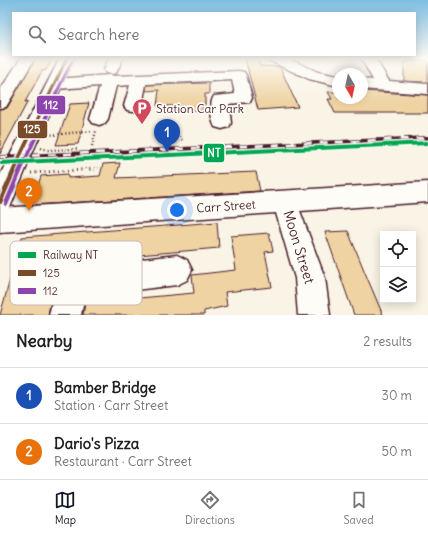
<!DOCTYPE html>
<html lang="en">
<head>
<meta charset="utf-8">
<style>
	:root { --surface:#fff; --page:#f2f2f2; --text:#202124; --muted:#757577; --line:#e0e0e0; --accent:#111827 }
	body { margin:0; font-family:Delius,sans-serif; background:var(--page); color:var(--text) }
	.controls { position:absolute; right:12px; bottom:12px; display:grid; overflow:hidden; border-radius:0px; box-shadow:0 2px 10px #0003 }
	.controls button { width:36px; height:36px; display:grid; place-items:center; padding:0; border:0; border-bottom:1px solid var(--line); background:var(--surface); color:var(--text); font:20px sans-serif }
	.compass { position:absolute; left:332px; top:68px; width:36px; height:36px; border-radius:50%; background:var(--surface); box-shadow:0 2px 10px #0003; rotate:171deg }
	.you { position:absolute; left:177px; top:210px; width:14px; height:14px; margin:-10px; border:3px solid #fff; border-radius:50%; background:#1a73e8; box-shadow:0 0 0 6px #1a73e833 }
	.badge { display:grid; place-items:center; width:26px; height:26px; border-radius:50%; background:var(--accent); color:#fff; font-size:13px; font-weight:700 }
	.pin { position:absolute; translate:-50% -33px; filter:drop-shadow(0 1px 2px #0008) }
	.pin::after { content:''; position:absolute; top:21px; width:14px; height:12px; background:inherit; clip-path:polygon(0 0,100% 0,50% 100%) }
	.list { margin:0; padding:0; list-style:none }
	h2 { display:flex; justify-content:space-between; align-items:center; height:52px; margin:0; padding:0 16px; font-size:17px }
	h2 small { font-size:13px; font-weight:400; color:var(--muted) }
	.list li { display:grid; grid-template-columns:26px 1fr auto; gap:12px; align-items:center; box-sizing:border-box; height:56px; padding:0 16px; border-top:1px solid var(--line) }
	.list b { display:block; font-size:15px; white-space:nowrap }
	.list p { margin:0; font-size:13px; white-space:nowrap; color:var(--muted) }
	.list em { font-size:13px; font-style:normal; color:var(--muted) }
	.icon { flex:none; width:22px; height:22px; fill:none; stroke:currentColor; stroke-width:2; stroke-linecap:round; stroke-linejoin:round }
	.map { position:relative; flex:none; width:428px; height:315px; overflow:hidden }
	.search { position:absolute; background:var(--surface); box-shadow:0 2px 10px #0003; left:12px; right:12px; top:12px; height:44px; display:flex; align-items:center; gap:10px; box-sizing:border-box; padding:0 14px; border-radius:0px; color:var(--muted); font-size:15px }
	.sheet { height:164px; background:var(--surface) }
	nav { display:flex; justify-content:space-around; align-items:center; box-sizing:border-box; height:56px; border-top:1px solid var(--line); background:var(--surface); font-size:11px; color:var(--muted) }
	nav a { display:grid; justify-items:center; gap:2px }
	nav .on { color:var(--accent) }
	.map>svg:first-child { display:block }
	.building { fill:#efd3a3; stroke:#4a1f2b }
	.lines { fill:none; stroke-linecap:round; stroke-linejoin:round }
	.minor-casing { stroke:#4a1f2b; stroke-width:3 }
	.major-casing { stroke:#4a1f2b; stroke-width:3 }
	.path-far1 { stroke:#4a1f2b; stroke-width:2.5; stroke-dasharray:1 2.5; stroke-linecap:butt }
	.path { stroke:#4a1f2b; stroke-width:3; stroke-dasharray:1 3.5; stroke-linecap:butt }
	.minor { fill:#fdfcf7; fill-rule:evenodd }
	.major { fill:#fdfcf7; fill-rule:evenodd }
	.rail-casing { stroke:#4a1f2b; stroke-width:4 }
	.rail { stroke:#fdfcf7; stroke-width:2.5; stroke-dasharray:8; stroke-linecap:butt }
	.bus-1-far2-casing { stroke:#fdfcf7; stroke-width:5 }
	.bus-1-far1-casing { stroke:#fdfcf7; stroke-width:6 }
	.bus-1-casing { stroke:#fdfcf7; stroke-width:8 }
	.bus-2-far2-casing { stroke:#fdfcf7; stroke-width:5 }
	.bus-2-far1-casing { stroke:#fdfcf7; stroke-width:6 }
	.bus-2-casing { stroke:#fdfcf7; stroke-width:8 }
	.bus-1-far2 { stroke:#7a4b2a; stroke-width:3 }
	.bus-1-far1 { stroke:#7a4b2a; stroke-width:3.5 }
	.bus-1 { stroke:#7a4b2a; stroke-width:4.5 }
	.bus-2-far2 { stroke:#8e44ad; stroke-width:3 }
	.bus-2-far1 { stroke:#8e44ad; stroke-width:3.5 }
	.bus-2 { stroke:#8e44ad; stroke-width:4.5 }
	.rail-1-casing { stroke:#fdfcf7; stroke-width:3 }
	.rail-1 { fill:#00a651; fill-rule:evenodd }
	.labels { text-anchor:middle; dominant-baseline:central; stroke-width:3.5; stroke-linejoin:round; paint-order:stroke }
	.poi-label { font-size:12px; fill:#4a1f2b; stroke:#fdfcf7; text-anchor:start }
	.street-label { font-size:12px; fill:#4a1f2b; stroke:#fdfcf7 }
	.near-street-label { font-size:14px; fill:#4a1f2b; stroke:#fdfcf7 }
	.key { fill:#fdfcf7; stroke:#c7baba; stroke-width:1 }
	.key-label { font-size:11px; fill:#4a1f2b }
	.line-badge { stroke:#fdfcf7; stroke-width:1.5 }
	.badge-label { font-size:11px; text-anchor:middle; font-weight:bold; fill:#fff }
</style>
</head>
<body>
<div class="map">
<svg width="428" height="315" viewBox="0 0 428 315">
	<rect width="100%" height="100%" fill="#faf4e6"/>
	<filter id="ink" filterUnits="userSpaceOnUse"><feTurbulence type="fractalNoise" baseFrequency=".025" numOctaves="2"/><feDisplacementMap in="SourceGraphic" scale="8" xChannelSelector="R" yChannelSelector="G"/><feConvolveMatrix kernelMatrix="1 2 1 2 8 2 1 2 1" color-interpolation-filters="sRGB"/></filter>
	<g filter="url(#ink)">
		<path class="building" d="M36,58H53L46,70L42,71L25,102L28,101L0,154V109L7,108Z
			M245,58H258L260,66L280,67L298,107L258,110Z
			M428,60V82L404,81V61Z
			M209,83V94H205V105H203V111H179L180,106H157L159,90L146,91L147,85Z
			M362,91L428,95V113H335L328,99H332L328,92H338V98H362Z
			M89,103L78,144L56,145L70,104Z
			M120,163L116,178L256,172L260,191L32,205L41,176L68,174V178L100,176L103,164Z
			M217,222L219,248L58,262L48,315H0L22,237Z
			M348,231L366,275L383,315H354L325,232Z
			M269,233L273,251L265,252L272,287L225,292L227,306L204,311V315H83L85,303L194,293L192,275L236,270L231,236Z"/>
		<g class="lines">
			<defs>
				<path id="minor" d="M21,58H35L6,107L0,108V90Z
					M109,58H123L116,73L111,74L106,73L104,70Z
					M268,58H287L318,72L338,76V86L309,79L270,61Z
					M361,58H375L389,81L428,84V94L362,89V79L373,80Z
					M239,71L244,72L246,75L252,98L250,102L229,104L231,123L229,127L222,129L215,127C211,120 209,103 214,96L235,94L232,80L146,84L142,106L139,110L133,111L127,110L124,106L130,85L116,86L108,119L105,123L99,125L93,123L90,119L100,86L55,89L49,87L47,84L49,81L55,79L110,75L114,76Z
					M428,182V202L300,211L325,278L330,315H298L295,278L276,213L0,232V208Z
					M177,255L187,260L192,270L187,280L177,285L85,296L81,315H49L57,282L61,271L72,267Z"/>
				<path id="major" d="M60,58H74L34,149L9,210L0,213V175Z"/>
			</defs>
			<use href="#minor" class="minor-casing"/>
			<use href="#major" class="major-casing"/>
			<path class="path-far1" d="M48,135L93,131
				M179,137L182,140
				M92,146L96,131
				M41,148L48,150L78,149"/>
			<path class="path" d="M31,173L95,169L98,167"/>
			<use href="#minor" class="minor"/>
			<use href="#major" class="major"/>
			<defs>
				<path id="rail" d="M0,157L428,138"/>
			</defs>
			<use href="#rail" class="rail-casing"/>
			<use href="#rail" class="rail"/>
			<defs>
				<path id="bus-1-far2" d="M45,104L67,58"/>
				<path id="bus-1-far1" d="M18,160L45,103"/>
				<path id="bus-1" d="M0,202L19,159"/>
				<path id="bus-2-far2" d="M51,104L72,61"/>
				<path id="bus-2-far1" d="M25,160L52,103"/>
				<path id="bus-2" d="M6,204L25,159"/>
			</defs>
			<use href="#bus-1-far2" class="bus-1-far2-casing"/>
			<use href="#bus-1-far1" class="bus-1-far1-casing"/>
			<use href="#bus-1" class="bus-1-casing"/>
			<use href="#bus-2-far2" class="bus-2-far2-casing"/>
			<use href="#bus-2-far1" class="bus-2-far1-casing"/>
			<use href="#bus-2" class="bus-2-casing"/>
			<use href="#bus-1-far2" class="bus-1-far2"/>
			<use href="#bus-1-far1" class="bus-1-far1"/>
			<use href="#bus-1" class="bus-1"/>
			<use href="#bus-2-far2" class="bus-2-far2"/>
			<use href="#bus-2-far1" class="bus-2-far1"/>
			<use href="#bus-2" class="bus-2"/>
			<defs>
				<path id="rail-1" d="M428,141V145L0,165V161Z"/>
			</defs>
			<use href="#rail-1" class="rail-1-casing"/>
			<use href="#rail-1" class="rail-1"/>
		</g>
	</g>
	<linearGradient id="sky" x2="0" y2="1"><stop stop-color="#7dbee1"/><stop offset="0.57" stop-color="#fdfaf4"/><stop offset="1" stop-color="#fdfaf4" stop-opacity="0"/></linearGradient>
	<rect width="428" height="102" fill="url(#sky)"/>
	<defs>
		<symbol id="parking-pin" viewBox="-11 -11 22 30"><path d="M0 17L-7.5 6A9.5 9.5 0 1 1 7.5 6Z" fill="#d1495b" stroke="#fdfcf7"/><path d="M-3.5-5.5H1a3.5 3.5 0 0 1 0 7H-1V5.5H-3.5ZM-1-3.4V-.6H.8a1.4 1.4 0 0 0 0-2.8Z" fill="#fff"/></symbol>
	</defs>
	<g fill-rule="evenodd">
		<use href="#parking-pin" x="131" y="97" width="22" height="30"/>
	</g>
	<g class="labels">
		<g class="poi-label">
			<text x="156" y="108">Station Car Park</text>
		</g>
		<g class="street-label">
			<text transform="translate(226 206) rotate(-4)">Carr Street</text>
		</g>
		<g class="near-street-label">
			<text transform="translate(299 247) rotate(73)">Moon Street</text>
		</g>
	</g>
	<rect x="10" y="241" width="132" height="64" rx="6" class="key"/>
	<rect x="18" y="252" width="18" height="6" fill="#00a651"/>
	<rect x="18" y="270" width="18" height="6" fill="#7a4b2a"/>
	<rect x="18" y="288" width="18" height="6" fill="#8e44ad"/>
	<g class="key-label">
		<text x="43" y="259">Railway NT</text>
		<text x="43" y="277">125</text>
		<text x="43" y="295">112</text>
	</g>
	<g class="line-badge">
		<rect x="36" y="95" width="30" height="20" rx="4" fill="#8e44ad"/>
		<rect x="17" y="120" width="31" height="19" rx="4" fill="#7a4b2a"/>
		<rect x="203" y="143" width="22" height="20" rx="4" fill="#00a651"/>
	</g>
	<g class="badge-label">
		<text x="51" y="109">112</text>
		<text x="32" y="133">125</text>
		<text x="214" y="157">NT</text>
	</g>
</svg>
<div class="controls">
<button><svg class="icon" aria-label="locate" viewBox="0 0 24 24"><circle cx="12" cy="12" r="6"/><path d="M12 2v4M12 18v4M2 12h4M18 12h4"/></svg></button>
<button><svg class="icon" aria-label="layers" viewBox="0 0 24 24"><path d="M12 4l9 5-9 5-9-5zM3 14l9 5 9-5"/></svg></button>
</div>
<svg class="compass" viewBox="-18 -18 36 36"><path d="M0-13l5 13h-10z" fill="#e53935"/><path d="M0 13l5-13h-10z" fill="#757577"/></svg>
<div class="you"></div>
<div class="pin badge" style="left:167px;top:152px;background:#1a4fb4">1</div>
<div class="pin badge" style="left:29px;top:211px;background:#e8710a">2</div>
<div class="search"><svg class="icon" aria-label="search" viewBox="0 0 24 24"><circle cx="10" cy="10" r="6"/><path d="M15 15l6 6"/></svg>Search here</div>
</div>
<section class="sheet">
<h2>Nearby<small>2 results</small></h2>
<ul class="list">
<li><span class="badge" style="background:#1a4fb4">1</span><div><b>Bamber Bridge</b><p>Station · Carr Street</p></div><em>30 m</em></li>
<li><span class="badge" style="background:#e8710a">2</span><div><b>Dario's Pizza</b><p>Restaurant · Carr Street</p></div><em>50 m</em></li>
</ul>
</section>
<nav>
<a class="on"><svg class="icon" aria-label="map" viewBox="0 0 24 24"><path d="M3 6l6-2 6 2 6-2v14l-6 2-6-2-6 2zM9 4v14M15 6v14"/></svg>Map</a>
<a><svg class="icon" aria-label="directions" viewBox="0 0 24 24"><path d="M12 3l9 9-9 9-9-9zM9 14v-3h6M13 9l2 2-2 2"/></svg>Directions</a>
<a><svg class="icon" aria-label="saved" viewBox="0 0 24 24"><path d="M7 4h10v16l-5-4-5 4z"/></svg>Saved</a>
</nav>
</body>
</html>
